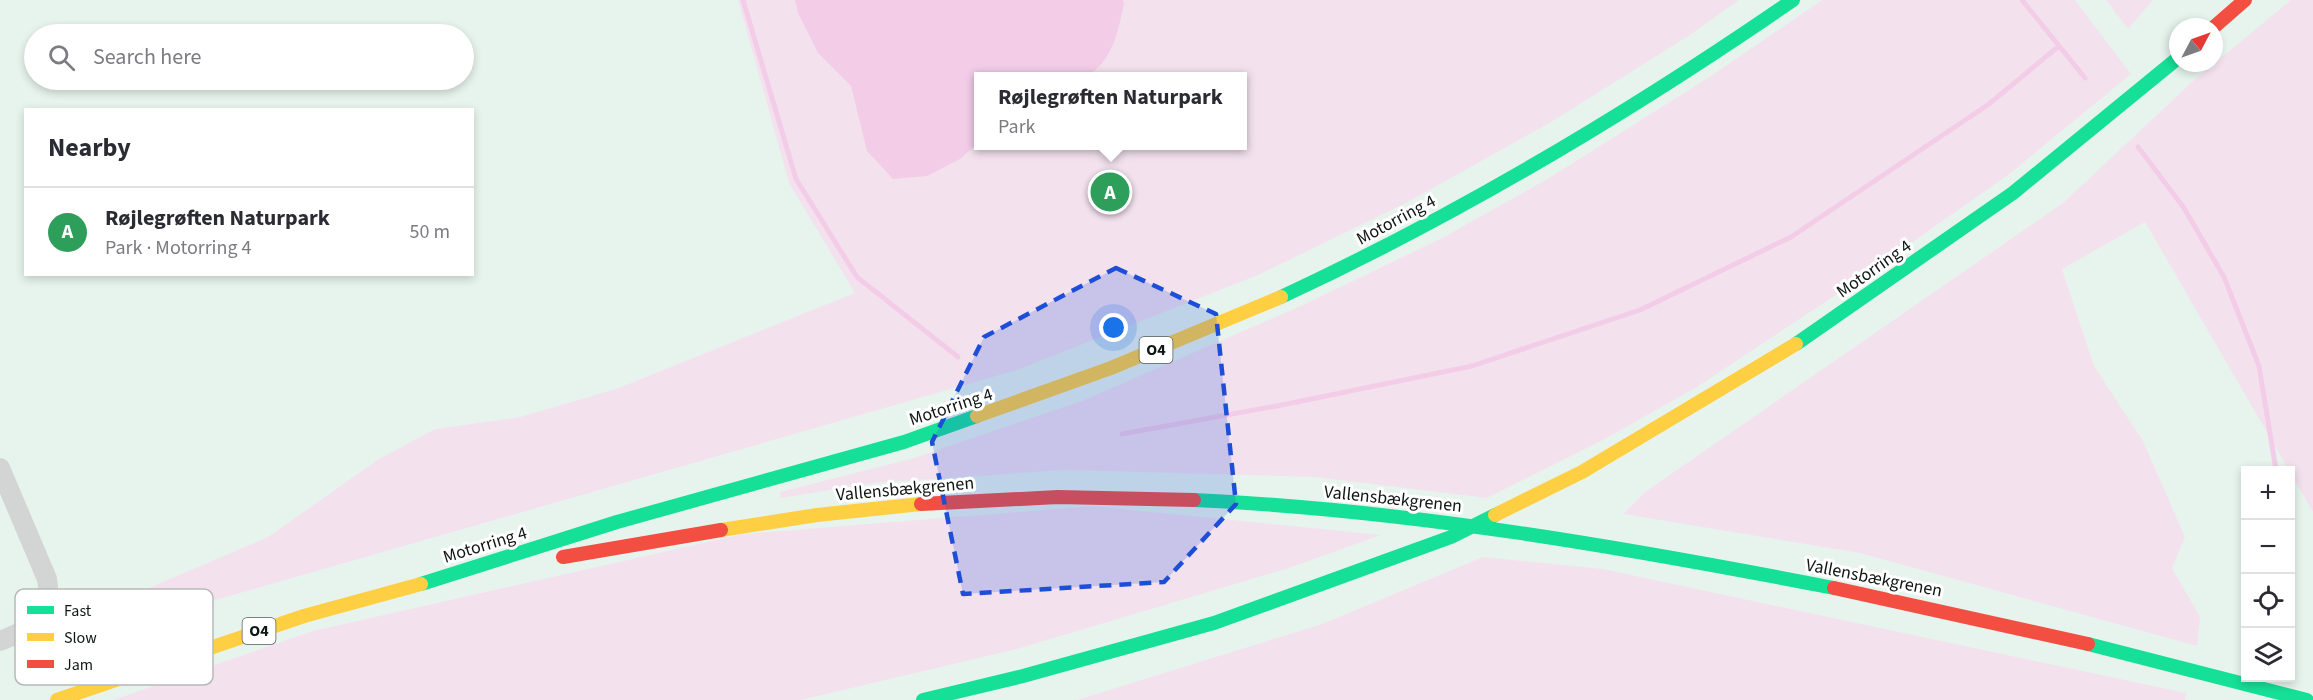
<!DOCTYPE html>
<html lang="en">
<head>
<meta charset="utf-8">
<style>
	:root { --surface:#fff; --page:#f2f2f3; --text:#2b2b33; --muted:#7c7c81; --line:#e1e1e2; --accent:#111827 }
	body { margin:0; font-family:"Source Sans 3",sans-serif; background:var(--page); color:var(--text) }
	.controls { position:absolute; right:18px; bottom:18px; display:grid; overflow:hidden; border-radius:0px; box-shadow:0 3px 9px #0003 }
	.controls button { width:54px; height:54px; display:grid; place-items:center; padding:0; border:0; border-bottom:2px solid var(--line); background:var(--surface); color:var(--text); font:30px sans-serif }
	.compass { position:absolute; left:2169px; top:18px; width:54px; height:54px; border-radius:50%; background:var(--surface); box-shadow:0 3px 9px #0003; rotate:49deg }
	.you { position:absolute; left:1114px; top:328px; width:21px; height:21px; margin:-15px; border:4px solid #fff; border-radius:50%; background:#1a73e8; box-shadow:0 0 0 9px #1a73e833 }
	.badge { display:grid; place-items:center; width:39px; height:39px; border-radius:50%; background:var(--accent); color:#fff; font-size:20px; font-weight:700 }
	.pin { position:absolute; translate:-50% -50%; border:3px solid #fff; box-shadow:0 2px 6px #0006 }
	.popup { position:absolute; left:974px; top:72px; width:273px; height:78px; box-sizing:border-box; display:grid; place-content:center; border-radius:0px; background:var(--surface); filter:drop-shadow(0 2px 4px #0005); font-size:20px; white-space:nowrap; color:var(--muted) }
	.popup b { font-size:22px; color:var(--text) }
	.popup::after { content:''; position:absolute; left:50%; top:100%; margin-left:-12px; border:12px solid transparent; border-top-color:var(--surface) }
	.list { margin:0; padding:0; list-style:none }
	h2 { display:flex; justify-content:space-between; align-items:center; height:78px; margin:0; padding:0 24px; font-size:26px }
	h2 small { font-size:20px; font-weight:400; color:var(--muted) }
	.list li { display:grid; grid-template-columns:39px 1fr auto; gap:18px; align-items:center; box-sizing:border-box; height:90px; padding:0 24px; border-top:2px solid var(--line) }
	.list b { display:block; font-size:22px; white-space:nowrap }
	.list p { margin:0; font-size:20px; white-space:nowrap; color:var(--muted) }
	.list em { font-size:20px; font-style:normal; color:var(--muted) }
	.icon { flex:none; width:33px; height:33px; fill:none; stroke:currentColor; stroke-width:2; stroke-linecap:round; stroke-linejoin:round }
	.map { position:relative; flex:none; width:2313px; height:700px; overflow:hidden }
	.search { position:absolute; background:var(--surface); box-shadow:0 3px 9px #0003; left:24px; top:24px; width:450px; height:66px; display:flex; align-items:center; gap:15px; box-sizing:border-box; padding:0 21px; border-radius:33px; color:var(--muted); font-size:22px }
	.panel { position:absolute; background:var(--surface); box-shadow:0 3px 9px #0003; left:24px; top:108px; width:450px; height:168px; border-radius:0px }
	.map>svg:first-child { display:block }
	.green { fill:#f3e2ee; fill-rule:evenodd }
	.water { fill:#f3cde8 }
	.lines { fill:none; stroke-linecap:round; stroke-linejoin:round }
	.stream { stroke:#f3cde8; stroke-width:5 }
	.street { stroke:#d3d5d4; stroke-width:20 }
	.fast { stroke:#16e098; stroke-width:14 }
	.slow { stroke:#ffcf43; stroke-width:14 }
	.jam { stroke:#f24e42; stroke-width:14 }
	.marked { fill:#1d4ed8; fill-opacity:0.2; stroke:#1d4ed8; stroke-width:4.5; stroke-dasharray:12 8; stroke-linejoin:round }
	.labels { text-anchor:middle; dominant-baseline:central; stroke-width:6; stroke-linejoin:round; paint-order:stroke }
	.shield { fill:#fff; stroke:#575d5a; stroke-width:1.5 }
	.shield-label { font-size:16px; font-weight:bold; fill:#0f1713 }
	.street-label { font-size:18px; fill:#0f1713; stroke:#fff }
	.key { fill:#fff; stroke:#b7b9b8; stroke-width:1.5 }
	.key-label { font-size:16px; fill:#0f1713 }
</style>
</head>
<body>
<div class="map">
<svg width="2313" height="700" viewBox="0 0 2313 700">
	<rect width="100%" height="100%" fill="#e7f4ed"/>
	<path class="green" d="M738,0H1739L1690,35L1551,122L1408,202L1258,275L1017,370L136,623L128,597L268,537L379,459L435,429L520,417L616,389L855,293L789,183ZM978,76H1242V146H978Z
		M1822,0H2075L2131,74L2008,175L1857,281L1697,387L1603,440L1487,498L1315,477L1064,470L873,483L781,498L780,492L914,458L1084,400L1303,305L1444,237L1549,178L1711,76Z
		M2106,0H2153L2128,29Z
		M2291,0H2313V512L2145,222L2062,269L2094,366L2143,441L2185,537L2172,568L2200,617L2197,646L1860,553L1623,514L1645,492L2063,203L2192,82Z
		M1093,506L1381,535L1289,568L1017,649L801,700H113L313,631L743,534Z
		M1483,557L1603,569L2186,693L2185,700H1077L1322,624Z"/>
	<path class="water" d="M795,0H1123L1124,4C1118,31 1113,62 1086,76H978V143L960,159L927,176L893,179L867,151L851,86L818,53L798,13Z"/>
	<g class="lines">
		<path class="stream" d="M743,0L796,179L857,277L958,357
			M2022,0L2085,78
			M2138,147L2184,208L2224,277L2259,366L2276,470
			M1122,434L1282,405L1472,366L1640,310L1791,237L1989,104L2059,46"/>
		<path class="street" d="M0,468L47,579C54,618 32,628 0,641"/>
		<path class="fast" d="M1281,297C1462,213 1629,113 1793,0
			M1796,344L2013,193L2178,58
			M1194,500C1410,510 1622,547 1834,588
			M421,584L617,522L904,442L977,416
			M2088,644L2307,700
			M923,700L1023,676L1214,623L1451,537L1495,515"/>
		<path class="slow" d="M977,416L1111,368L1281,297
			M1495,515L1582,472L1796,344
			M721,530L817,515L921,504
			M57,700L304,616L421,584"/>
		<path class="jam" d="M2214,27L2245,0
			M921,504L1058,497L1194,500
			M563,557L721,530
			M1834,588L2088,644"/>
	</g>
	<path class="marked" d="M1116,268L1216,314L1236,504L1164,582L963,594L932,442L984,337Z"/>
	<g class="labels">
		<g class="shield">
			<rect x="1139.5" y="337" width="33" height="26" rx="4.5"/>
			<rect x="242.5" y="618" width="33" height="26" rx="4.5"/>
		</g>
		<g class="shield-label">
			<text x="1156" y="350">O4</text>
			<text x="259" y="631">O4</text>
		</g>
		<g class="street-label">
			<text transform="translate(1396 220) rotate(-28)">Motorring 4</text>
			<text transform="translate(1874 269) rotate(-35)">Motorring 4</text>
			<text transform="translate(951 407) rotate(-18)">Motorring 4</text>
			<text transform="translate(905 489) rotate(-5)">Vallensbækgrenen</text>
			<text transform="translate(1393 499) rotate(6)">Vallensbækgrenen</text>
			<text transform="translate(485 545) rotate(-17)">Motorring 4</text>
			<text transform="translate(1874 578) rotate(11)">Vallensbækgrenen</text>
		</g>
	</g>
	<rect x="15" y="589" width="198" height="96" rx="9" class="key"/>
	<rect x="27" y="606" width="27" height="8" fill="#16e098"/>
	<rect x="27" y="633" width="27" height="8" fill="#ffcf43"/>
	<rect x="27" y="660" width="27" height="8" fill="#f24e42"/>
	<g class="key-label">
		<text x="64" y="616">Fast</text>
		<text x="64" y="643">Slow</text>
		<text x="64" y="670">Jam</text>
	</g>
</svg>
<div class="controls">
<button>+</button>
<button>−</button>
<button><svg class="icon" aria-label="locate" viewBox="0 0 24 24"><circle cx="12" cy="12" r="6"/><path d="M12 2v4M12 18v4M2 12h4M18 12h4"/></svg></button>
<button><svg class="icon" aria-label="layers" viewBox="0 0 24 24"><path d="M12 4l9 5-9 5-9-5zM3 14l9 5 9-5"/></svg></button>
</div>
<svg class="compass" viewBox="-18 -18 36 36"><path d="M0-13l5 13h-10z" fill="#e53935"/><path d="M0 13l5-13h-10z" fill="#7c7c81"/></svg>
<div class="you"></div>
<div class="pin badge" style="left:1110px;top:192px;background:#2e9e5b">A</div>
<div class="popup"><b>Røjlegrøften Naturpark</b>Park</div>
<div class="search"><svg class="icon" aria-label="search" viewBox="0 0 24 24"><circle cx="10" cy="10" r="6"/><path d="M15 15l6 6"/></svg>Search here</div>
<section class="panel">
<h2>Nearby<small></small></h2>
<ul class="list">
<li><span class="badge" style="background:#2e9e5b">A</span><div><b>Røjlegrøften Naturpark</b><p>Park · Motorring 4</p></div><em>50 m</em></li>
</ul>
</section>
</div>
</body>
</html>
